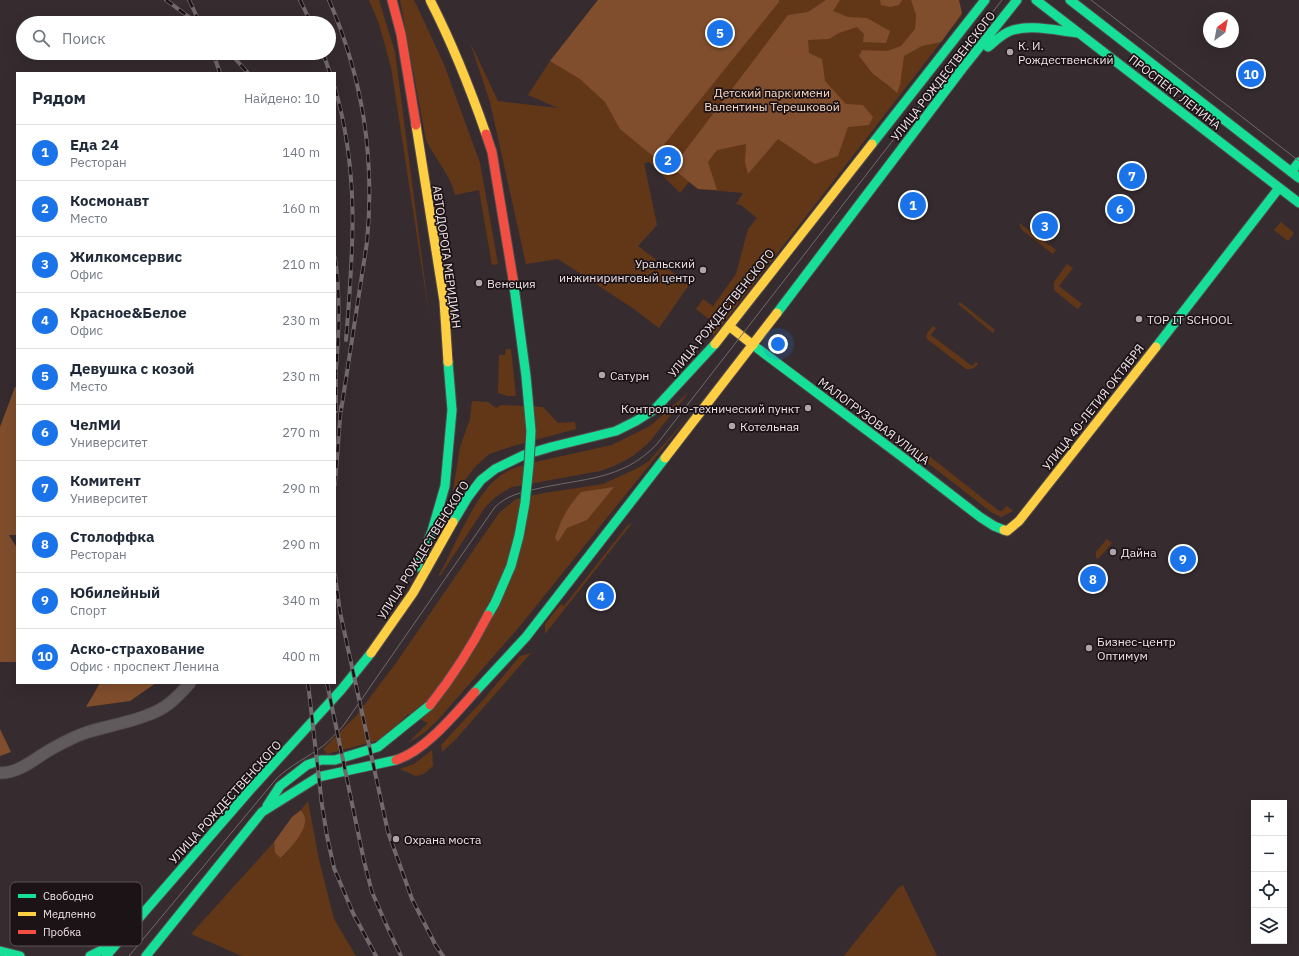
<!DOCTYPE html>
<html lang="ru">
<head>
<meta charset="utf-8">
<style>
	:root { --surface:#fff; --page:#f2f2f3; --text:#1f2937; --muted:#747a83; --line:#e0e1e3; --accent:#1a73e8 }
	body { margin:0; font-family:"IBM Plex Sans",sans-serif; background:var(--page); color:var(--text) }
	.controls { position:absolute; right:12px; bottom:12px; display:grid; overflow:hidden; border-radius:0px; box-shadow:0 4px 16px #0002 }
	.controls button { width:36px; height:36px; display:grid; place-items:center; padding:0; border:0; border-bottom:1px solid var(--line); background:var(--surface); color:var(--text); font:20px sans-serif }
	.compass { position:absolute; left:1203px; top:12px; width:36px; height:36px; border-radius:50%; background:var(--surface); box-shadow:0 4px 16px #0002; rotate:32deg }
	.you { position:absolute; left:778px; top:344px; width:14px; height:14px; margin:-10px; border:3px solid #fff; border-radius:50%; background:#1a73e8; box-shadow:0 0 0 6px #1a73e833 }
	.badge { display:grid; place-items:center; width:26px; height:26px; border-radius:50%; background:var(--accent); color:#fff; font-size:13px; font-weight:700 }
	.pin { position:absolute; translate:-50% -50%; border:2px solid #fff; box-shadow:0 1px 4px #0006 }
	.list { margin:0; padding:0; list-style:none }
	h2 { display:flex; justify-content:space-between; align-items:center; height:52px; margin:0; padding:0 16px; font-size:17px }
	h2 small { font-size:13px; font-weight:400; color:var(--muted) }
	.list li { display:grid; grid-template-columns:26px 1fr auto; gap:12px; align-items:center; box-sizing:border-box; height:56px; padding:0 16px; border-top:1px solid var(--line) }
	.list b { display:block; font-size:15px; white-space:nowrap }
	.list p { margin:0; font-size:13px; white-space:nowrap; color:var(--muted) }
	.list em { font-size:13px; font-style:normal; color:var(--muted) }
	.icon { flex:none; width:22px; height:22px; fill:none; stroke:currentColor; stroke-width:2; stroke-linecap:round; stroke-linejoin:round }
	.map { position:relative; flex:none; width:1299px; height:956px; overflow:hidden }
	.search { position:absolute; background:var(--surface); box-shadow:0 4px 16px #0002; left:16px; top:16px; width:320px; height:44px; display:flex; align-items:center; gap:10px; box-sizing:border-box; padding:0 14px; border-radius:22px; color:var(--muted); font-size:15px }
	.panel { position:absolute; background:var(--surface); box-shadow:0 4px 16px #0002; left:16px; top:72px; width:320px; height:612px; border-radius:0px }
	.map>svg:first-child { display:block }
	.green { fill:#623718 }
	.forest { fill:#804e2c }
	.lines { fill:none; stroke-linecap:round; stroke-linejoin:round }
	.street-casing { stroke:#534b4e; stroke-width:13 }
	.fast-casing { stroke:#534b4e; stroke-width:11 }
	.slow-casing { stroke:#534b4e; stroke-width:11 }
	.jam-casing { stroke:#534b4e; stroke-width:11 }
	.street { stroke:#615a5d; stroke-width:11 }
	.fast { stroke:#16e098; stroke-width:9 }
	.slow { stroke:#ffcf43; stroke-width:9 }
	.jam { stroke:#f24e42; stroke-width:9 }
	.tram { stroke:#72696c; stroke-width:1 }
	.rail-casing { stroke:#72696c; stroke-width:4 }
	.rail { stroke:#1c1317; stroke-width:2.5; stroke-dasharray:8; stroke-linecap:butt }
	.fast-bridge-casing { stroke:#534b4e; stroke-width:11; stroke-linecap:butt }
	.slow-bridge-casing { stroke:#534b4e; stroke-width:11; stroke-linecap:butt }
	.jam-bridge-casing { stroke:#534b4e; stroke-width:11; stroke-linecap:butt }
	.fast-bridge { stroke:#16e098; stroke-width:9 }
	.slow-bridge { stroke:#ffcf43; stroke-width:9 }
	.jam-bridge { stroke:#f24e42; stroke-width:9 }
	.poi-dot { fill:#afa4a8; stroke:#1c1317; stroke-width:1.5 }
	.labels { text-anchor:middle; dominant-baseline:central; stroke-width:3.5; stroke-linejoin:round; paint-order:stroke }
	.poi-label { font-size:12px; fill:#f0e4e8; stroke:#1c1317; text-anchor:start }
	.street-label { font-size:12px; fill:#f0e4e8; stroke:#1c1317 }
	.park-label { font-size:12px; fill:#fedac4; stroke:#1c1317 }
	.key { fill:#1c1317; stroke:#5c5256; stroke-width:1 }
	.key-label { font-size:11px; fill:#f0e4e8 }
</style>
</head>
<body>
<div class="map">
<svg width="1299" height="956" viewBox="0 0 1299 956">
	<rect width="100%" height="100%" fill="#362c30"/>
	<path class="green" d="M369,0H379L395,52L430,321L391,67L379,24Z
		M400,0H414L443,62L480,163L498,264L492,265L479,190L455,195C450,174 435,159 426,140Z
		M598,0H959L962,15L714,335L705,328L710,320L696,309L703,299L713,306L736,274L748,229L757,218L741,205L736,204L743,193L698,189L689,182L680,193L649,162L644,163L657,225L638,246L689,285L659,328L631,307L558,259L526,264L490,102L470,42L498,101L558,108L528,95L550,61Z
		M1281,222L1294,233L1288,241L1274,230Z
		M1019,223L1056,250L1053,254L1022,230Z
		M1067,264L1073,268L1059,286L1082,304L1078,309L1071,304L1054,290V282Z
		M960,302L995,330L993,333L958,304Z
		M933,326L936,328L931,335L972,366L976,362L978,364C975,368 971,370 966,369L927,339C925,333 930,330 933,326Z
		M506,349H511L516,396H508L498,393L499,355H505Z
		M689,392L651,440C637,455 620,465 600,471L512,487C500,493 492,499 484,509L440,576L439,575C455,547 475,493 501,475C515,465 537,462 553,458C573,454 592,449 612,445L650,426Z
		M472,401L488,402L496,408L501,405L543,407L558,423L575,422L576,429L513,446L489,454L475,467L456,491L453,490L460,447L470,419Z
		M688,417L520,626L437,721L424,733L408,743L428,723L408,714L383,739L327,754L323,749L356,716L396,663L499,513L516,499L544,493L603,484L638,468L649,461Z
		M919,448L999,511H1002L1007,506L1013,511L1001,517L991,512L915,453Z
		M633,522L545,634V624L561,604L564,606L627,526Z
		M1107,539L1112,543L1098,559L1096,557V552Z
		M531,653L456,739L442,752L441,745L484,699L520,656Z
		M432,750L433,766L424,774L416,776L400,769L414,764Z
		M308,801L319,860L334,919L356,956H242L191,934L274,842L275,853L282,858C289,849 307,831 305,818C305,815 302,812 301,810Z
		M903,885L937,956H844L898,888Z"/>
	<path class="forest" d="M598,0H779V2L654,157L620,129L605,102L580,79L550,61Z
		M826,0H840L833,11L848,17L867,18L890,31L886,43L863,42L864,34L857,27L839,33L829,39L808,40L809,53L822,59L825,81L846,104L863,105L873,117L869,125L848,127L838,156L815,164L778,139L748,174L745,162L746,144L717,150L708,162L717,190L698,189L672,168L788,15L808,12Z
		M880,0H902L899,5L890,7L881,5Z
		M911,0H959L962,13L941,42L922,46L904,56L900,85L897,93L888,85L873,74L859,56L862,50L887,51L901,46L915,29L916,15Z
		M15,387H17V535H9L17,548V662H0V427Z
		M614,487L587,520L567,528L558,542L555,538C562,517 567,508 581,492Z
		M100,683H156L130,701L86,707Z
		M0,729L11,752L0,756Z
		M301,810C302,812 305,815 305,818C307,832 289,849 281,858L275,853L274,842L292,817Z"/>
	<g class="lines">
		<defs>
			<path id="street" d="M0,773C22,773 38,755 57,746C67,741 77,735 88,732C110,725 134,722 155,712C169,706 180,694 190,683"/>
			<path id="fast" d="M1036,0L1299,203
				M1070,0L1299,178
				M988,47C994,42 1000,36 1008,32C1027,23 1058,31 1079,33
				M872,144L985,0
				M1291,172L1299,162
				M777,313L962,69L1017,0
				M753,345L905,459L980,517L994,526L1004,530
				M1156,347L1279,188
				M453,522L468,497L481,480L495,469L524,455L551,447L616,431L636,421L655,409L715,344
				M417,567L432,531L445,486L452,410L448,362
				M475,692L526,637L665,458
				M267,806L280,786L307,765L321,760H335L378,747L430,705
				M0,951L20,956
				M90,956L106,948L113,942
				M106,956L250,790L341,690L371,653
				M146,956L262,812L318,777L396,760"/>
			<path id="slow" d="M416,125L444,301L448,362
				M729,326L753,345
				M715,344L872,144
				M665,458L777,313
				M1004,530L1007,531L1019,521L1156,347
				M371,653L413,593L453,522"/>
			<path id="jam" d="M392,0L401,34L416,125
				M396,760C425,751 455,714 475,692"/>
		</defs>
		<use href="#street" class="street-casing"/>
		<use href="#fast" class="fast-casing"/>
		<use href="#slow" class="slow-casing"/>
		<use href="#jam" class="jam-casing"/>
		<use href="#street" class="street"/>
		<use href="#fast" class="fast"/>
		<use href="#slow" class="slow"/>
		<use href="#jam" class="jam"/>
		<path class="tram" d="M1091,0L1299,161
			M129,956L277,778C291,765 308,757 323,746C330,740 337,733 343,726L495,507C508,495 519,493 536,489C582,478 622,481 657,444L1002,0"/>
		<defs>
			<path id="rail" d="M166,0L197,23
				M189,0L200,23
				M300,0L311,23
				M329,0C363,79 375,157 367,242L341,411
				M213,53L220,73
				M230,53L248,73
				M323,53L330,73
				M335,88C360,175 353,253 346,340
				M335,258C341,299 339,339 335,380
				M336,411V375
				M335,484L341,406
				M335,575L340,612L388,832L412,899L436,946L443,956
				M308,683L322,805L327,836L334,868L353,913L376,956
				M327,683L364,861L372,892L385,922L401,956"/>
		</defs>
		<use href="#rail" class="rail-casing"/>
		<use href="#rail" class="rail"/>
		<defs>
			<path id="fast-bridge" d="M488,615L495,603L511,566L519,536L525,503L529,464L531,431L526,376L513,279"/>
			<path id="slow-bridge" d="M430,0C452,43 470,88 486,134"/>
			<path id="jam-bridge" d="M486,134L492,152L513,279
				M430,705C453,676 471,648 488,615"/>
		</defs>
		<use href="#fast-bridge" class="fast-bridge-casing"/>
		<use href="#slow-bridge" class="slow-bridge-casing"/>
		<use href="#jam-bridge" class="jam-bridge-casing"/>
		<use href="#fast-bridge" class="fast-bridge"/>
		<use href="#slow-bridge" class="slow-bridge"/>
		<use href="#jam-bridge" class="jam-bridge"/>
	</g>
	<g class="poi-dot">
		<circle cx="1010" cy="52" r="4"/>
		<circle cx="703" cy="270" r="4"/>
		<circle cx="479" cy="283" r="4"/>
		<circle cx="1139" cy="319" r="4"/>
		<circle cx="602" cy="375" r="4"/>
		<circle cx="808" cy="408" r="4"/>
		<circle cx="732" cy="426" r="4"/>
		<circle cx="1113" cy="552" r="4"/>
		<circle cx="1089" cy="648" r="4"/>
		<circle cx="396" cy="839" r="4"/>
	</g>
	<g class="labels">
		<g class="poi-label">
			<text x="1018" y="45">К. И.<tspan x="1018" dy="14">Рождественский</tspan></text>
			<text x="695" y="263" text-anchor="end">Уральский<tspan x="695" dy="14">инжиниринговый центр</tspan></text>
			<text x="487" y="283">Венеция</text>
			<text x="1147" y="319">TOP IT SCHOOL</text>
			<text x="610" y="375">Сатурн</text>
			<text x="800" y="408" text-anchor="end">Контрольно-технический пункт</text>
			<text x="740" y="426">Котельная</text>
			<text x="1121" y="552">Дайна</text>
			<text x="1097" y="641">Бизнес-центр<tspan x="1097" dy="14">Оптимум</tspan></text>
			<text x="404" y="839">Охрана моста</text>
		</g>
		<g class="street-label">
			<text transform="translate(943 76) rotate(-52)">УЛИЦА РОЖДЕСТВЕНСКОГО</text>
			<text transform="translate(1175 92) rotate(38)">ПРОСПЕКТ ЛЕНИНА</text>
			<text transform="translate(447 257) rotate(82)">АВТОДОРОГА МЕРИДИАН</text>
			<text transform="translate(721 313) rotate(-51)">УЛИЦА РОЖДЕСТВЕНСКОГО</text>
			<text transform="translate(1093 407) rotate(-52)">УЛИЦА 40-ЛЕТИЯ ОКТЯБРЯ</text>
			<text transform="translate(874 421) rotate(37)">МАЛОГРУЗОВАЯ УЛИЦА</text>
			<text transform="translate(423 550) rotate(-58)">УЛИЦА РОЖДЕСТВЕНСКОГО</text>
			<text transform="translate(225 802) rotate(-48)">УЛИЦА РОЖДЕСТВЕНСКОГО</text>
		</g>
		<g class="park-label">
			<text x="772" y="92">Детский парк имени<tspan x="772" dy="14">Валентины Терешковой</tspan></text>
		</g>
	</g>
	<rect x="10" y="882" width="132" height="64" rx="6" class="key"/>
	<rect x="18" y="894" width="18" height="4" fill="#16e098"/>
	<rect x="18" y="912" width="18" height="4" fill="#ffcf43"/>
	<rect x="18" y="930" width="18" height="4" fill="#f24e42"/>
	<g class="key-label">
		<text x="43" y="900">Свободно</text>
		<text x="43" y="918">Медленно</text>
		<text x="43" y="936">Пробка</text>
	</g>
</svg>
<div class="controls">
<button>+</button>
<button>−</button>
<button><svg class="icon" aria-label="locate" viewBox="0 0 24 24"><circle cx="12" cy="12" r="6"/><path d="M12 2v4M12 18v4M2 12h4M18 12h4"/></svg></button>
<button><svg class="icon" aria-label="layers" viewBox="0 0 24 24"><path d="M12 4l9 5-9 5-9-5zM3 14l9 5 9-5"/></svg></button>
</div>
<svg class="compass" viewBox="-18 -18 36 36"><path d="M0-13l5 13h-10z" fill="#e53935"/><path d="M0 13l5-13h-10z" fill="#747a83"/></svg>
<div class="you"></div>
<div class="pin badge" style="left:913px;top:205px">1</div>
<div class="pin badge" style="left:668px;top:160px">2</div>
<div class="pin badge" style="left:1045px;top:226px">3</div>
<div class="pin badge" style="left:601px;top:596px">4</div>
<div class="pin badge" style="left:720px;top:33px">5</div>
<div class="pin badge" style="left:1120px;top:209px">6</div>
<div class="pin badge" style="left:1132px;top:176px">7</div>
<div class="pin badge" style="left:1093px;top:579px">8</div>
<div class="pin badge" style="left:1183px;top:559px">9</div>
<div class="pin badge" style="left:1251px;top:74px">10</div>
<div class="search"><svg class="icon" aria-label="search" viewBox="0 0 24 24"><circle cx="10" cy="10" r="6"/><path d="M15 15l6 6"/></svg>Поиск</div>
<section class="panel">
<h2>Рядом<small>Найдено: 10</small></h2>
<ul class="list">
<li><span class="badge">1</span><div><b>Еда 24</b><p>Ресторан</p></div><em>140 m</em></li>
<li><span class="badge">2</span><div><b>Космонавт</b><p>Место</p></div><em>160 m</em></li>
<li><span class="badge">3</span><div><b>Жилкомсервис</b><p>Офис</p></div><em>210 m</em></li>
<li><span class="badge">4</span><div><b>Красное&amp;Белое</b><p>Офис</p></div><em>230 m</em></li>
<li><span class="badge">5</span><div><b>Девушка с козой</b><p>Место</p></div><em>230 m</em></li>
<li><span class="badge">6</span><div><b>ЧелМИ</b><p>Университет</p></div><em>270 m</em></li>
<li><span class="badge">7</span><div><b>Комитент</b><p>Университет</p></div><em>290 m</em></li>
<li><span class="badge">8</span><div><b>Столоффка</b><p>Ресторан</p></div><em>290 m</em></li>
<li><span class="badge">9</span><div><b>Юбилейный</b><p>Спорт</p></div><em>340 m</em></li>
<li><span class="badge">10</span><div><b>Аско-страхование</b><p>Офис · проспект Ленина</p></div><em>400 m</em></li>
</ul>
</section>
</div>
</body>
</html>
